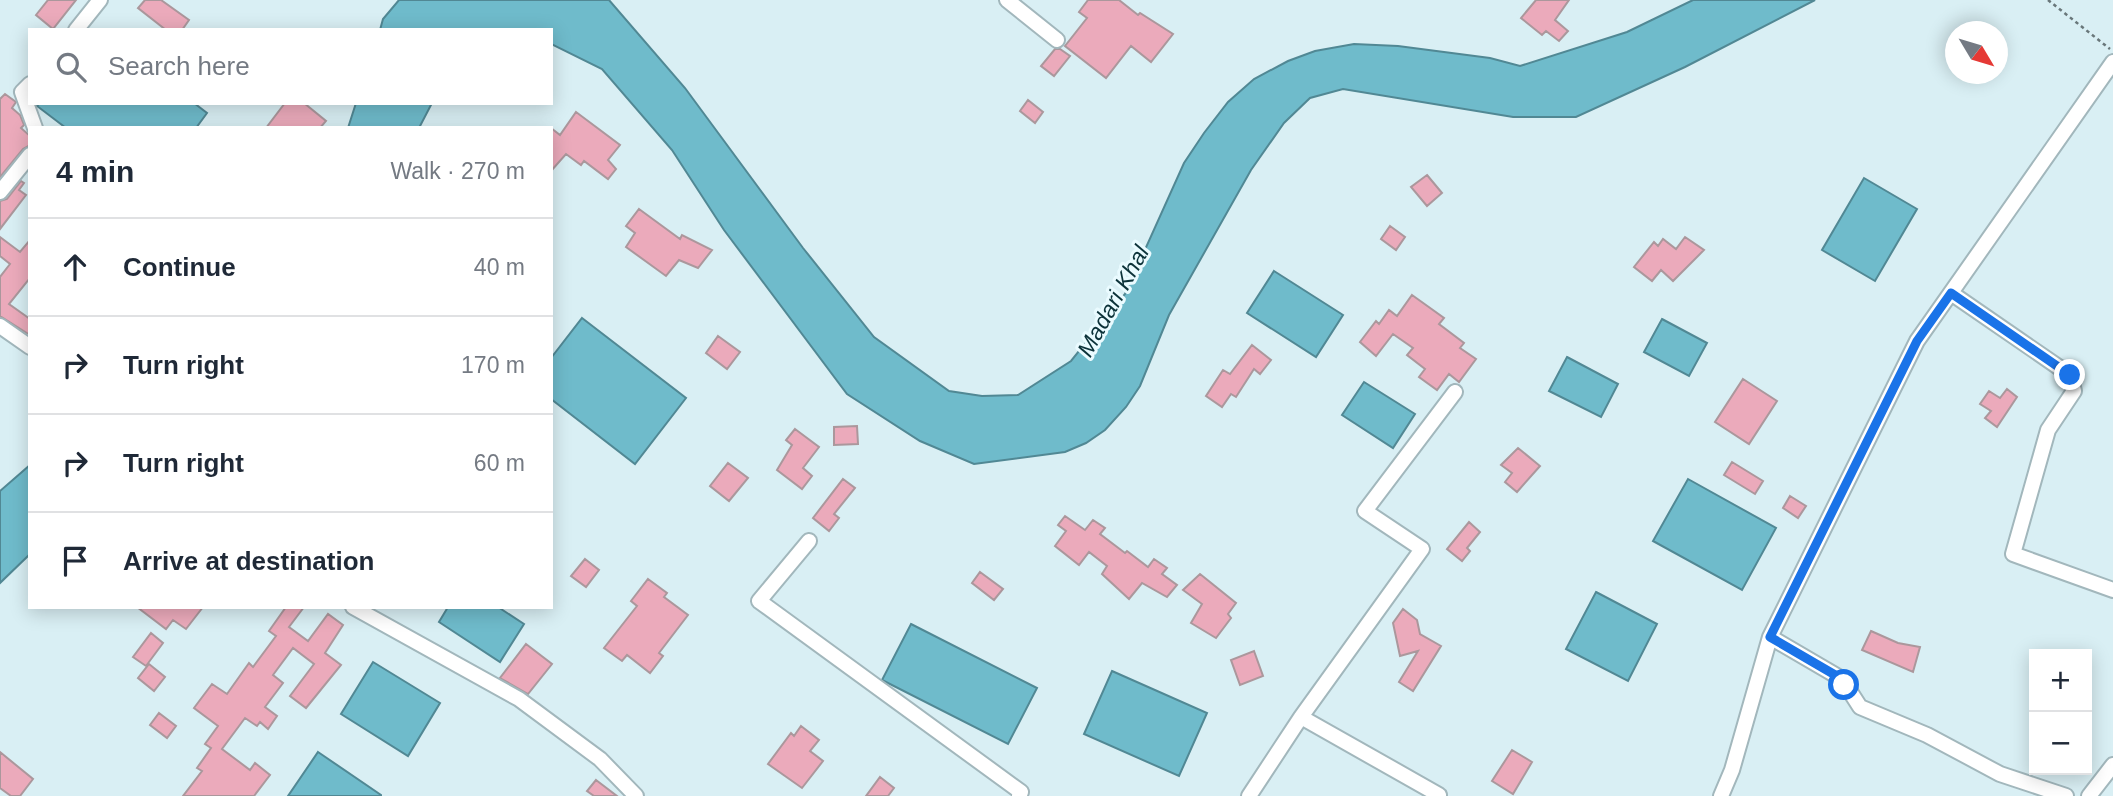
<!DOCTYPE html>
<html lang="en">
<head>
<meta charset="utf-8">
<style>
	:root { --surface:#fff; --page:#f6f6f7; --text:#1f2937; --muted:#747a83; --line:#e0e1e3 }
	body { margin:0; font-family:Arial,sans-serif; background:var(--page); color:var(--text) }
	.controls { position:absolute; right:21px; bottom:21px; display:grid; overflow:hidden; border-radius:0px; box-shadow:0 4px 18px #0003 }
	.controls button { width:63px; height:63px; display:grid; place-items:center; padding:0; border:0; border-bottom:2px solid var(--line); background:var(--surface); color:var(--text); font:35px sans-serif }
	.compass { position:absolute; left:1945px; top:21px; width:63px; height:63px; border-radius:50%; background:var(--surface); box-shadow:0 4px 18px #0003; rotate:128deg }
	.stop { position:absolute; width:21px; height:21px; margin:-16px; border:5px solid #1a73e8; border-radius:50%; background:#fff }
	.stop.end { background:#1a73e8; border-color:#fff; box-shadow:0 2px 7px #0008 }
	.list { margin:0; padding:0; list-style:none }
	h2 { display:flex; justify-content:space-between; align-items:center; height:91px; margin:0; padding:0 28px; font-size:30px }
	h2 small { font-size:23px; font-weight:400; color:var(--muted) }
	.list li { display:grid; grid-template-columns:46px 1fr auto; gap:21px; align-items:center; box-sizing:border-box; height:98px; padding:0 28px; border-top:2px solid var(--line) }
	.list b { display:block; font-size:26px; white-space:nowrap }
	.list em { font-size:23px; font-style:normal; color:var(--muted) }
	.icon { flex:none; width:38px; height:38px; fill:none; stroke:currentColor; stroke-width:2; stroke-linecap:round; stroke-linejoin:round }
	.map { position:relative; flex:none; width:2113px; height:796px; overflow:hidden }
	.search { position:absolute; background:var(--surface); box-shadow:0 4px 18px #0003; left:28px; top:28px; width:525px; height:77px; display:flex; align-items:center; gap:18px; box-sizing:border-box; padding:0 24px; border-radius:0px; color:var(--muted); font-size:26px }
	.panel { position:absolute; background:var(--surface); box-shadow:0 4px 18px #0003; left:28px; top:126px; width:525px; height:483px; border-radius:0px }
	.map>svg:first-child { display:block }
	.water { fill:#6fbbcb; stroke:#518894; stroke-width:2 }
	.building { fill:#ebaabb; stroke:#ab979c; stroke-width:2 }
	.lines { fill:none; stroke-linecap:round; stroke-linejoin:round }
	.street-casing { stroke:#a2b7bc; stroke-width:18 }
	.path { stroke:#69777a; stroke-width:2.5; stroke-dasharray:3.5 3.5; stroke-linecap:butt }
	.street { stroke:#fff; stroke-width:14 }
	.route { stroke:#1a73e8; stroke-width:9 }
	.labels { text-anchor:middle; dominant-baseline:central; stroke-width:6; stroke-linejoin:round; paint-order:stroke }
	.water-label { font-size:23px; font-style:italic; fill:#0c3239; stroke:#eafbff }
</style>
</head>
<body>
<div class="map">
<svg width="2113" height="796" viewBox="0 0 2113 796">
	<rect width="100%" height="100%" fill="#d9eff4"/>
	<path class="water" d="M399,0H609L685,88L803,248L874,337L949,391L982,396L1018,395L1071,361L1125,294L1184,163L1204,133L1228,102L1254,79L1288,61L1315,51L1354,44L1398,46L1490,58L1520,66L1627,32L1693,0H1815L1685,67L1576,117H1513L1343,89L1310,98L1284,123L1251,170L1169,315L1140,386L1126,407L1105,430L1086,443L1065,452L974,464L920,441L847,394L724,230L672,150L602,69L551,44V30H380L383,19Z
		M40,103H194L207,113L196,128H66L37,106Z
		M356,103H432L419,128H348Z
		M1864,178L1917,209L1875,281L1822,250Z
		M1274,271L1343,315L1316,357L1247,313Z
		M582,318L686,398L635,464L551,399V358Z
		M1662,319L1707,343L1689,376L1644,352Z
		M1567,357L1618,384L1601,417L1549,391Z
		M1364,382L1415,414L1393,448L1342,415Z
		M30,465V554L0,583V491Z
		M1688,479L1776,528L1742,590L1653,541Z
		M1596,592L1657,624L1628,681L1566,649Z
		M448,607H498L524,624L500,662L439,622Z
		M911,624L1037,688L1008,744L882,680Z
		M373,662L440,703L408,756L341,714Z
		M1112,671L1207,713L1179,776L1084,734Z
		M318,752L381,795V796H288Z"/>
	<path class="building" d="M48,0H76L53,29L36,15Z
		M145,0H161L189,20L182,30H166L138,8Z
		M1088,0H1119L1138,15L1140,13L1173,34L1151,62L1131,46L1106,78L1065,46L1087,18L1079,12Z
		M1536,0H1569L1555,20L1568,31L1559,41L1546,31L1542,35L1521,18Z
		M1055,49H1060L1070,56L1054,76L1041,66Z
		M5,94L16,102L12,108L20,115L24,125L21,128L30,136V145L23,149L0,177V99Z
		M1028,100L1043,112L1035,123L1020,111Z
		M285,103H304L326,121L320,128H266Z
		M576,112L620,145L608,160L616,169L608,179L584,161L581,165L566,154L551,171V128L560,135Z
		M1427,175L1442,193L1427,206L1411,187Z
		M21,181L24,183L19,190L26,195L0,229V201L7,199Z
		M639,209L680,239L682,235L712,250L698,268L679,260L666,276L626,247L635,233L626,226Z
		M1390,226L1405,237L1396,250L1381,239Z
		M0,237L20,252L30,240V278L9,304L30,319V335L0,316V277L10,264L0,256Z
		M1685,237L1704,250L1673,281L1661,270L1652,281L1634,267L1654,242L1658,246L1663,239L1676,249Z
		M1412,295L1444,318L1439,324L1464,343L1460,348L1476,359L1459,382L1449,374L1437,390L1419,377L1425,369L1407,355L1413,348L1393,334L1376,356L1360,342L1376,321L1379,324L1389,310L1397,316Z
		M718,336L740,352L727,369L706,353Z
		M1252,345L1271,360L1260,374L1254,369L1236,397L1231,394L1222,407L1206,396L1223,370L1230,374Z
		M1743,379L1777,401L1749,444L1715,422Z
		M2007,389L2017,397L1997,427L1985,418L1991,411L1980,404L1989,391L2000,398Z
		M857,426L858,444L834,445V427Z
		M795,429L819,447L803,468L812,476L802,489L777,470L792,445L786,440Z
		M1518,448L1540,466L1517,492L1505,482L1512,473L1501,465Z
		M1732,462L1763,481L1755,494L1724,475Z
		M728,463L748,478L729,501L710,486Z
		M843,479L855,488L834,514L839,518L829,531L813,518Z
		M1790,496L1806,506L1798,518L1783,508Z
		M1065,516L1085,530L1093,520L1105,528L1100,534L1125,553L1127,551L1148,567L1154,559L1167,568L1162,574L1177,585L1167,597L1142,583L1129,599L1102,574L1107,566L1089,552L1079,565L1055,546L1066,531L1058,525Z
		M1469,522L1480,532L1467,548L1470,551L1462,561L1447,549Z
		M585,559L599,570L586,587L571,576Z
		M980,572L1003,589L994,600L972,583Z
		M1200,574L1236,603L1228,614L1231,618L1216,638L1191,623L1202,604L1183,590Z
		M648,579L667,593L664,597L688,615L659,653L663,656L650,673L627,655L622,661L604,648L637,606L631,601Z
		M137,607H203L186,629L173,620L166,629Z
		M286,607H304L289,627L308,641L328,614L343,625L325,653L341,665L306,708L290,696L314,664L293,648L273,675L283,683L265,707L277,716L268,729L260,722L257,726L245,718L222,749L250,770L255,763L270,775L254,796H183L202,771L197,768L211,748L205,744L218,726L194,708L212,684L227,694L249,663L253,667L276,636L269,631Z
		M1403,609L1417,620L1420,634L1441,646L1413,691L1399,682L1418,651L1400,656L1393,623Z
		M1871,631L1898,643L1920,647L1913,672L1862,650Z
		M151,633L163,643L146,666L133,657Z
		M526,644L552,664L528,694L500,678Z
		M1254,651L1263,676L1240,685L1231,660Z
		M149,664L165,677L154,691L138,678Z
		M159,713L176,726L167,738L150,725Z
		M801,726L819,740L810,751L823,761L802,788L768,764L791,733L794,736Z
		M1512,750L1532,762L1513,794L1492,781Z
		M0,752L33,779L20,796H11L0,788Z
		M880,777L894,788L888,796H866Z
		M596,780L617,796H594L587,791Z"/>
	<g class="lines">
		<defs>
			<path id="street" d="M1007,0L1057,40
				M76,30L100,0
				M30,84L22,92L35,128
				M0,192L30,155
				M1951,293L2070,375L2074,391L2048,430L2013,554L2113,590
				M0,326L30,347
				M809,541L759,601L1021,792L1019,796
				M353,607L519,699L600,759L636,796
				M1770,637L1842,679L1860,707L1927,735L2000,774L2066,796
				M1439,795L1301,717L1422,549L1365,511L1455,392
				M1249,796L1301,717
				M1721,796L1732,770L1770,637L1917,341L2113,62
				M2089,796L2113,765"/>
		</defs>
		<use href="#street" class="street-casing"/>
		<path class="path" d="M2048,0L2110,49"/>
		<use href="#street" class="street"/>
	</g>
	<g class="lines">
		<path class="route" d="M1844,685L1842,679L1770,637L1917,341L1951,293L2070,375"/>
	</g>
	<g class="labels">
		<g class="water-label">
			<text transform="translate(1113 301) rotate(-61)">Madari Khal</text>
		</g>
	</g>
</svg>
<div class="controls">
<button>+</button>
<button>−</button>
</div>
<svg class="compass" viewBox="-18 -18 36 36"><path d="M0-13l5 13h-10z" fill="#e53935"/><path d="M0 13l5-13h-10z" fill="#747a83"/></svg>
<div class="stop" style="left:1844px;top:685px"></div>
<div class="stop end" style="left:2070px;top:375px"></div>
<div class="search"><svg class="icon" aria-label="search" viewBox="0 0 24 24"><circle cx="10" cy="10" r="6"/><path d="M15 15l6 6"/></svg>Search here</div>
<section class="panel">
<h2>4 min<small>Walk · 270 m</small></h2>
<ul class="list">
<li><svg class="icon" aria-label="ahead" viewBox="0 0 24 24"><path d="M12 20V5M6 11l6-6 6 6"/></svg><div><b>Continue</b></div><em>40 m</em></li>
<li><svg class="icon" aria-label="right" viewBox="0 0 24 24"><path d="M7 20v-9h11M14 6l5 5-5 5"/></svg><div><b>Turn right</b></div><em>170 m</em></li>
<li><svg class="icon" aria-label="right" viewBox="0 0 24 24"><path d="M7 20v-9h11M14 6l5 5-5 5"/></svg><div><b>Turn right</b></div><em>60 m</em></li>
<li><svg class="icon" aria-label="arrive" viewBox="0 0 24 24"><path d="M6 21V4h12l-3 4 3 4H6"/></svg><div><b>Arrive at destination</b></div></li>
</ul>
</section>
</div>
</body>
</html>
